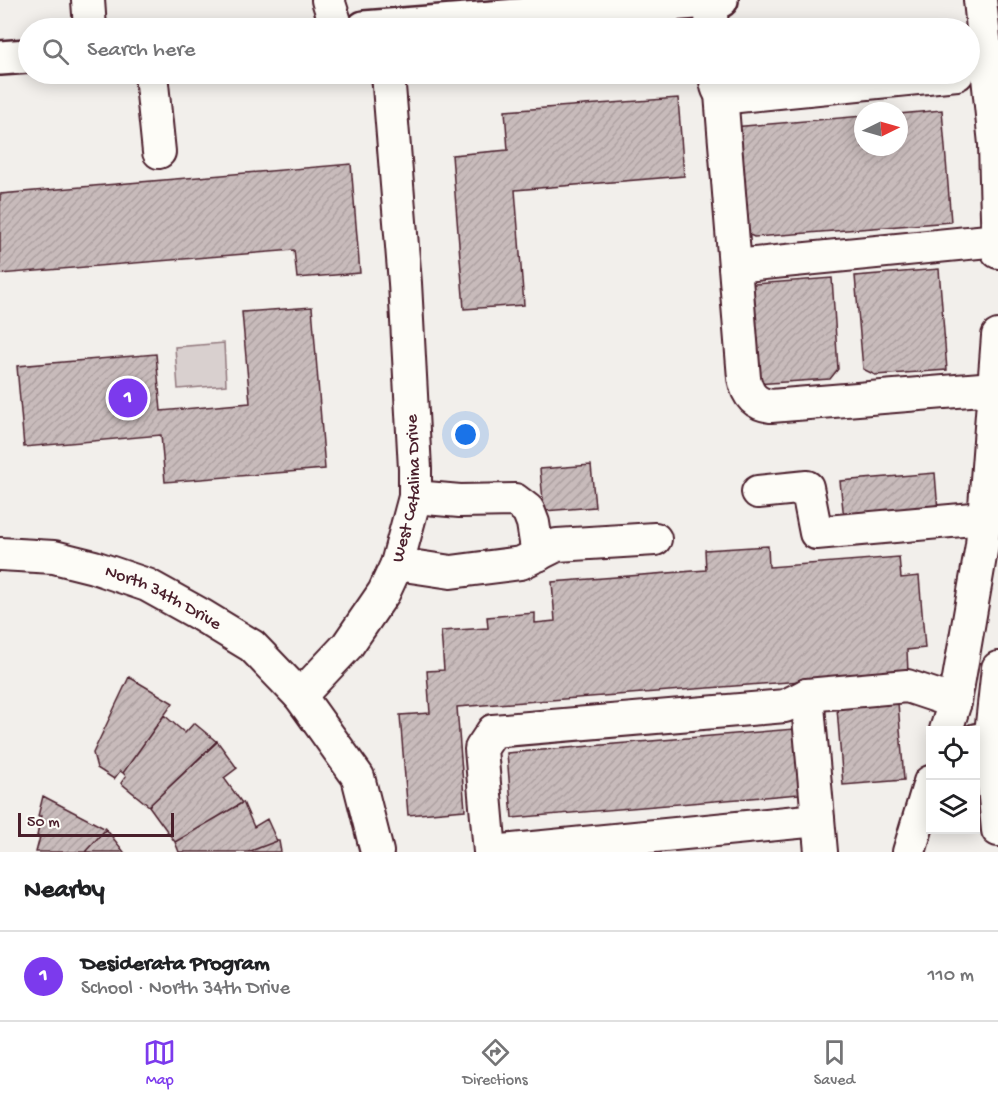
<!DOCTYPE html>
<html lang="en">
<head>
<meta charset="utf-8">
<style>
	:root { --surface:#fff; --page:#f6f6f6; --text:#202124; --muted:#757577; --line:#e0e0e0; --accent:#7c3aed }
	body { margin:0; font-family:"Gochi Hand",sans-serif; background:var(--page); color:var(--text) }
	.controls { position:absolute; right:18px; bottom:18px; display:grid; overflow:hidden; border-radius:0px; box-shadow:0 3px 15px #0003 }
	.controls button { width:54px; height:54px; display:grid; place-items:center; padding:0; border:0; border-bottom:2px solid var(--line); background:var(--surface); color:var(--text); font:30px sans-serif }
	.compass { position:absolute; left:854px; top:102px; width:54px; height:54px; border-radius:50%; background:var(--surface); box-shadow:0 3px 15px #0003; rotate:85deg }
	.scale { position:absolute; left:18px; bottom:15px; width:156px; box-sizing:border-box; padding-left:6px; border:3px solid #4a1f2b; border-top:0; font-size:16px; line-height:21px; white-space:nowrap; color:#4a1f2b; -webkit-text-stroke:4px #fdfcf7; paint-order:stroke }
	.you { position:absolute; left:466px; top:435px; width:21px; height:21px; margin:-15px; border:4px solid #fff; border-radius:50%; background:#1a73e8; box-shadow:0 0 0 9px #1a73e833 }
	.badge { display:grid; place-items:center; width:39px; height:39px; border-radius:50%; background:var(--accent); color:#fff; font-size:20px; font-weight:700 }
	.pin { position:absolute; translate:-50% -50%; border:3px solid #fff; box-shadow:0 2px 6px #0006 }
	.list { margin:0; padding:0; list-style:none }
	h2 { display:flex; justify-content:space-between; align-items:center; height:78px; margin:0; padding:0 24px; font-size:26px }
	h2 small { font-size:20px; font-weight:400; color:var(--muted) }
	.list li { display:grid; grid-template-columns:39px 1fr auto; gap:18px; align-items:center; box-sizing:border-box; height:90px; padding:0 24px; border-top:2px solid var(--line) }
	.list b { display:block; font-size:22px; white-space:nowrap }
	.list p { margin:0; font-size:20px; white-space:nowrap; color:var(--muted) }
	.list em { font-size:20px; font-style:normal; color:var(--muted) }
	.icon { flex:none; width:33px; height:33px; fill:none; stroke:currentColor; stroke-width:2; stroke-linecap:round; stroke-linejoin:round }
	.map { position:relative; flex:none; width:998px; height:852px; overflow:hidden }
	.search { position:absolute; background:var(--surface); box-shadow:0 3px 15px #0003; left:18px; right:18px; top:18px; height:66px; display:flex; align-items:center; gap:15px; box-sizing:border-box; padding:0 21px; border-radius:33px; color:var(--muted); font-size:22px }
	.sheet { height:168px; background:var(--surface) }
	nav { display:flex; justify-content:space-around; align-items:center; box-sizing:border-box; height:84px; border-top:2px solid var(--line); background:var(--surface); font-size:16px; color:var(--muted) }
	nav a { display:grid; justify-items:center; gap:3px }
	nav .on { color:var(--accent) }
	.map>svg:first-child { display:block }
	.green { fill:#d9d0cf; stroke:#92787d; stroke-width:1.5 }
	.building { fill:url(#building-hatch); stroke:#4a1f2b; stroke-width:1.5 }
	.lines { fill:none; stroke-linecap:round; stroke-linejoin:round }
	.minor-casing { stroke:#4a1f2b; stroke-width:36 }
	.major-casing { stroke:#4a1f2b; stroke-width:38 }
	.minor { stroke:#fdfcf7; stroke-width:32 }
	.major { stroke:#fdfcf7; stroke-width:33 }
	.labels { text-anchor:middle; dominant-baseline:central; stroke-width:4.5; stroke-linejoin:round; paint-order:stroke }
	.street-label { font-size:18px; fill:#4a1f2b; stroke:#fdfcf7 }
</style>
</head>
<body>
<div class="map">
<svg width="998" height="852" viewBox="0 0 998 852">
	<defs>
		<pattern id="building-hatch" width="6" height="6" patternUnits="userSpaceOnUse" patternTransform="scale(1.5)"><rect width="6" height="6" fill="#c8bbbb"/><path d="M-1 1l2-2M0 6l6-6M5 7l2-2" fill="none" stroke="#ada0a1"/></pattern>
	</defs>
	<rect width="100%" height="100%" fill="#f2efeb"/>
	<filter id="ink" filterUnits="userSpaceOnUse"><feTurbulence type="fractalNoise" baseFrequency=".0167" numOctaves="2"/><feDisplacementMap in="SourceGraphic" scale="12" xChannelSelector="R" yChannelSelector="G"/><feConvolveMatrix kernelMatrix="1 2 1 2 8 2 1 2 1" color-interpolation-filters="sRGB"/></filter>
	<g filter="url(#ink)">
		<path class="green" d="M224,343L226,385L178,389L175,347Z"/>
		<path class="building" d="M678,98L684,176L515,190L524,305L464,309L452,155L508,150L505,111Z
			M942,110L951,222L754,237L742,231L733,127L863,116V147H899V114Z
			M351,164L360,273L297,278L294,250L0,274V194Z
			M939,269L947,370L875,375L863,369L855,276Z
			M832,278L838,369L830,379L755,384L748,292L754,284Z
			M312,307L325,469L165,482L161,435L24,447L17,366L156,354L161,411L250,403L242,312Z
			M591,465L595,507L544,511L540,469Z
			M935,473L938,511L844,519L840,481Z
			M768,546L769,567L899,557L901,578L919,576L925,648L907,650L908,673L457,707L465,810L408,815L400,715L430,713L427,671L444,670L441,631L488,628L487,617L535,613V623L555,621L552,582L706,570L705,550Z
			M129,677L173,703L123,773L120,771L114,779L97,768L93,753Z
			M898,703L904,780L843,785L837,708Z
			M164,715L185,733L194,723L217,742L149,806L121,783L126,776L123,773Z
			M794,729L799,794L512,818L507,753Z
			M217,741L237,768L224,778L242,803L175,842L149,806Z
			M43,796L106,829L85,852H36L40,837L37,836L41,816H38Z
			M243,802L254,827L267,819L277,841L248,852H179L175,842Z
			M106,829L124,852H85Z
			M277,841H279L281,852H248Z"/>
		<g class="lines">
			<defs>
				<g id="minor">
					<path d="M88,0L90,28"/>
					<path d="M328,0L337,28"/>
					<path d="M980,0L995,144L998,252"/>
					<path d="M710,1L712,28"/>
					<path d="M151,74L159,152"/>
					<path d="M715,74C717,88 716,92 729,97L957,74"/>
					<path d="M721,94L744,378C747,394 754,404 771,406L994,388"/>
					<path d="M735,266L998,240"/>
					<path d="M758,492L807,487L816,533L984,518"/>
					<path d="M415,497L460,501L515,500L528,510L533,523L538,555"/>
					<path id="s1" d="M0,554L54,557L94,567L147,585L201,615L252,646L300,696L358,777L377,852"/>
					<path d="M397,564L451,572L521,563L557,545L655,539"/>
					<path d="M807,695L821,852"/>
					<path id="s2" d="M300,696L347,646L384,592L397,564L415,497V469L405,283L388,74"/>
					<path d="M946,730L955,702L982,545L998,336"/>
					<path d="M976,740L990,743L998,830"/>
					<path d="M990,743L998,668"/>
					<path d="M490,852L481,749L493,731L785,706L807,695L907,686L955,702"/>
					<path d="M491,852L818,820"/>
					<path d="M909,852L930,782"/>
				</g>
				<path id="major" d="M364,28L721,0
					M0,58L28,56"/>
			</defs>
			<use href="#minor" class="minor-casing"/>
			<use href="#major" class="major-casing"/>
			<use href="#minor" class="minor"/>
			<use href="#major" class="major"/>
		</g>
	</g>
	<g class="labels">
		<g class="street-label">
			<text stroke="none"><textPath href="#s2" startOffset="242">West Catalina Drive</textPath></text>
			<text stroke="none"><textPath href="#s1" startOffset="171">North 34th Drive</textPath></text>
		</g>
	</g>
</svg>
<div class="controls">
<button><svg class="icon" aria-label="locate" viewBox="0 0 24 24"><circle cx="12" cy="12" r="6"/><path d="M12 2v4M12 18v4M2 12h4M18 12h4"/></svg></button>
<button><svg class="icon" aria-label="layers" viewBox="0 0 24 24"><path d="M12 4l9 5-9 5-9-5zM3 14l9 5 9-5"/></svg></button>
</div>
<svg class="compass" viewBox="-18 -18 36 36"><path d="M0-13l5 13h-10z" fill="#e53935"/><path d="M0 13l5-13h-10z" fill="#757577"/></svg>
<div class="scale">50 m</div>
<div class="you"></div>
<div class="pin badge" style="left:128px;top:398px">1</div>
<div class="search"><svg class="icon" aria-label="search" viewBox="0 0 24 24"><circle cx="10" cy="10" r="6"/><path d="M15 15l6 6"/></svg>Search here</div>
</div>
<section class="sheet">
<h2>Nearby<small></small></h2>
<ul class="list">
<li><span class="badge">1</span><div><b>Desiderata Program</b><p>School · North 34th Drive</p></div><em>110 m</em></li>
</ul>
</section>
<nav>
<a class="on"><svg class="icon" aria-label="map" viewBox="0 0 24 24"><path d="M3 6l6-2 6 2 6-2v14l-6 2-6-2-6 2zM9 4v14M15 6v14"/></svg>Map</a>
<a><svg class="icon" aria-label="directions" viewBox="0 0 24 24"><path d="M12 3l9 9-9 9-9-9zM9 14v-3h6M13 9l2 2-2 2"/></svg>Directions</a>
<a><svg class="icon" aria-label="saved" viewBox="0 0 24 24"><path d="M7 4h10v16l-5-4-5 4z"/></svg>Saved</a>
</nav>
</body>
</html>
